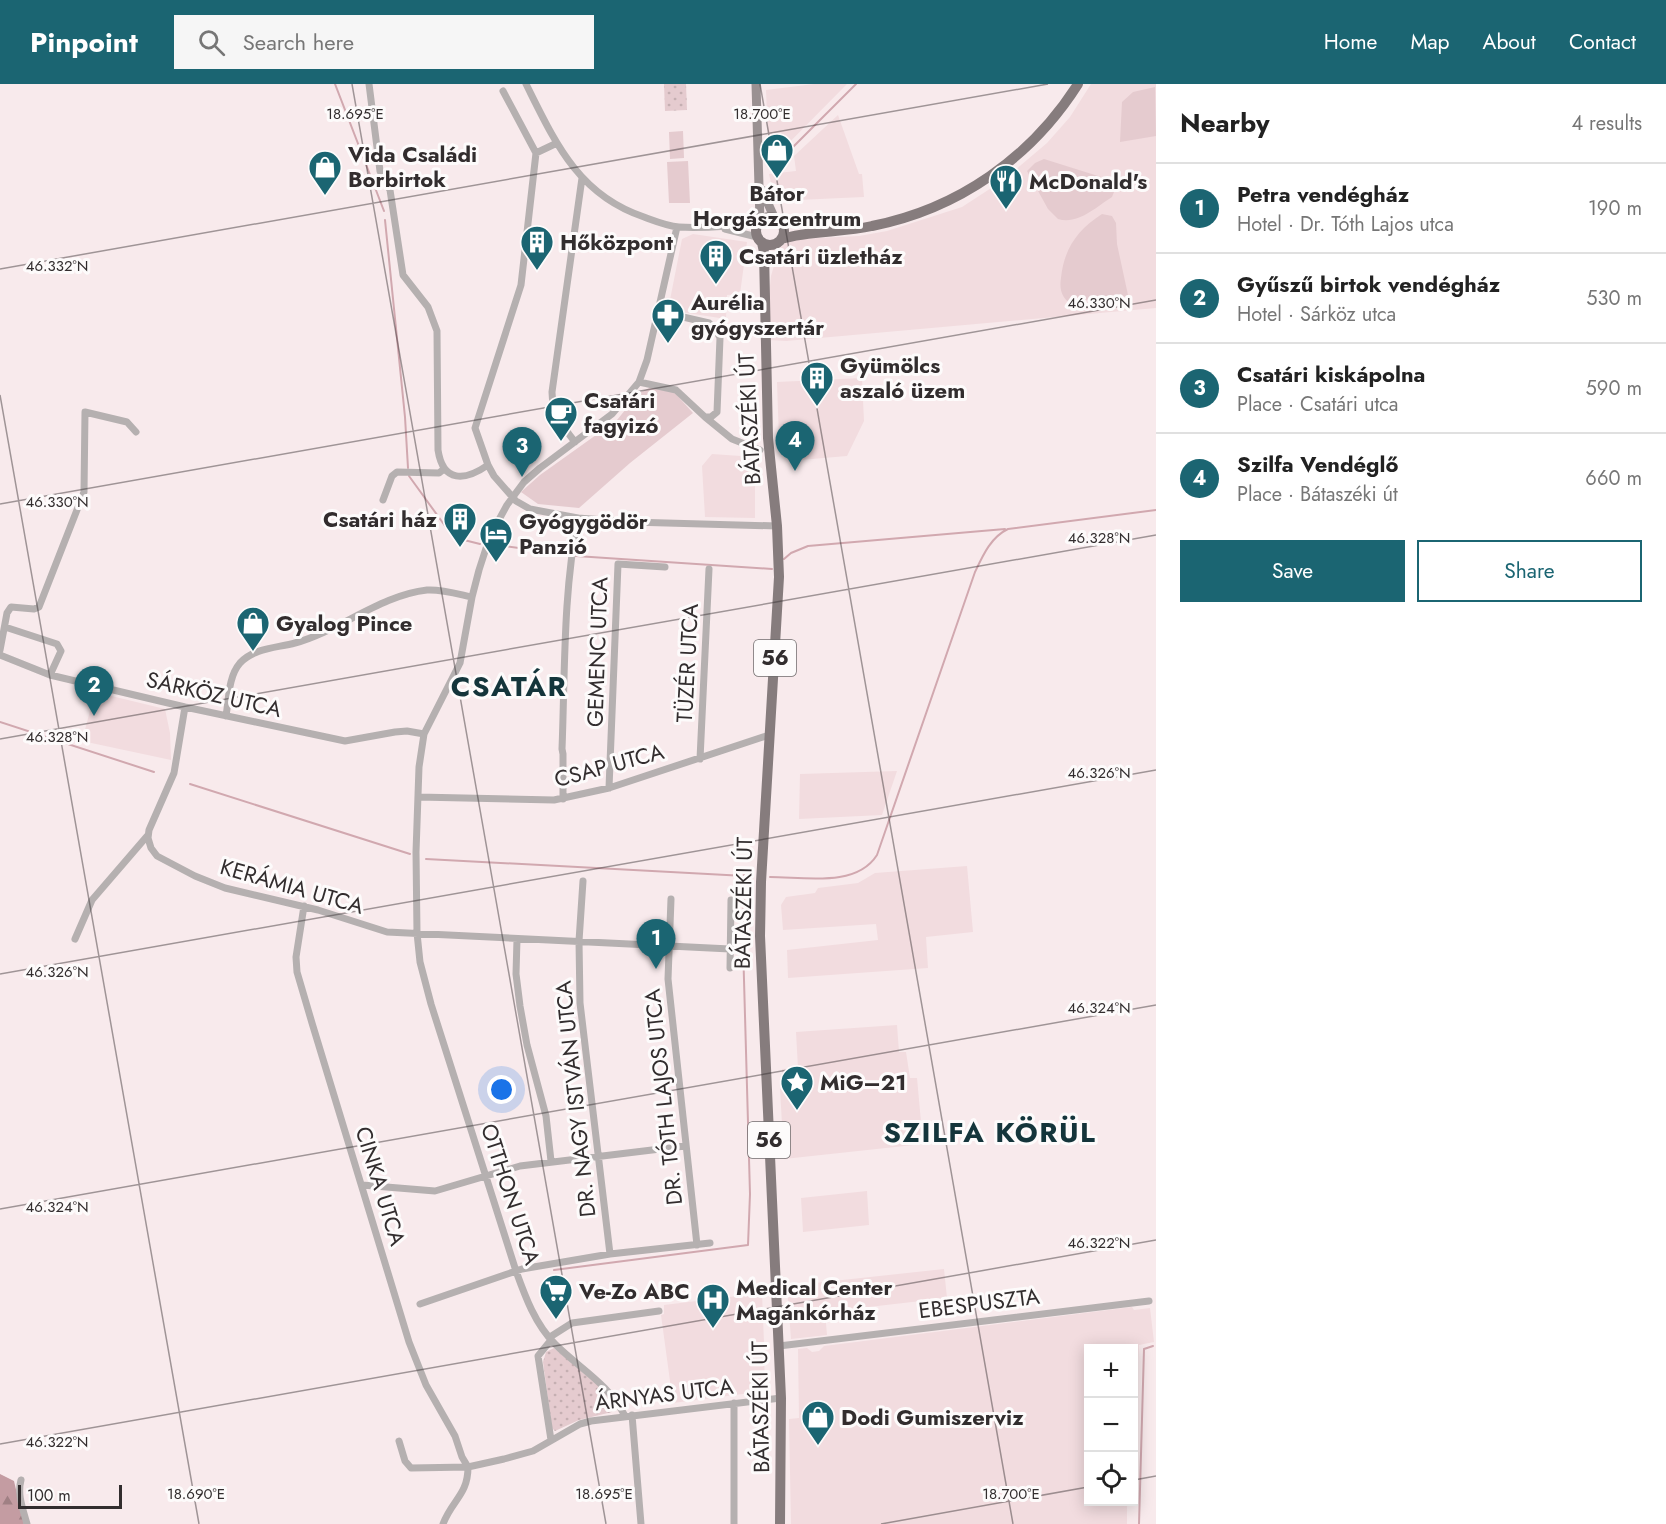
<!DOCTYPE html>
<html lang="en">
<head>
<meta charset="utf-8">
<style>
	:root { --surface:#fff; --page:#f6f6f6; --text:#222; --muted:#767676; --line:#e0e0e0; --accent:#1b6572 }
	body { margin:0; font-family:Jost,sans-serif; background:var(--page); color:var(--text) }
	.controls { position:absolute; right:18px; bottom:18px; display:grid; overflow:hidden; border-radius:0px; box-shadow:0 3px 15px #0003 }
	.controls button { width:54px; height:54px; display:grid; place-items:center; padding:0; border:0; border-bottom:2px solid var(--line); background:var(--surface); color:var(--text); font:30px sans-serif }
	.scale { position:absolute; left:18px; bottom:15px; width:104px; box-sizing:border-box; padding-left:6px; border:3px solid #322d2e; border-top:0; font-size:16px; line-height:21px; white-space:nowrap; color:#322d2e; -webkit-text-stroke:4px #fdfbfb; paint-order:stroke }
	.you { position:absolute; left:502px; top:1006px; width:21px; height:21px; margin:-15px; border:4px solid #fff; border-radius:50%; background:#1a73e8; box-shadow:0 0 0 9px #1a73e833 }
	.badge { display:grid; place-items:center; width:39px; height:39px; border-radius:50%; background:var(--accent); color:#fff; font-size:20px; font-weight:700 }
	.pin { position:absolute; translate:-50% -50px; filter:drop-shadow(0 2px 3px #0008) }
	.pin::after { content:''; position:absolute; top:32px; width:21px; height:18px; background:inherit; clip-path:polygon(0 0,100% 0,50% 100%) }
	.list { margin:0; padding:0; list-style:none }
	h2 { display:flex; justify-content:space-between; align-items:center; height:78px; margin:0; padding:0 24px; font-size:26px }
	h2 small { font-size:20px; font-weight:400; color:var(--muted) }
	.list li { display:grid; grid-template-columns:39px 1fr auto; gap:18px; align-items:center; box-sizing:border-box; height:90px; padding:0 24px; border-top:2px solid var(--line) }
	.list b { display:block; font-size:22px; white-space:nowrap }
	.list p { margin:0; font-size:20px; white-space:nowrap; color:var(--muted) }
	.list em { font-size:20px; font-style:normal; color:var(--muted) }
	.actions { display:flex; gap:12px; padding:18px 24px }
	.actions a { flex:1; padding:14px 0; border:2px solid var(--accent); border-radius:0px; text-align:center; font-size:21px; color:var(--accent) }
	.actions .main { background:var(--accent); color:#fff }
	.icon { flex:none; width:33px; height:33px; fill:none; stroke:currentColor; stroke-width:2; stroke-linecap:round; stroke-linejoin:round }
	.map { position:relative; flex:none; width:1156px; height:1440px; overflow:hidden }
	header { display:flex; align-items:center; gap:36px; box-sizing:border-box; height:84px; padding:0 30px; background:var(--accent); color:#fff }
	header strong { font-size:28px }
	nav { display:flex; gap:33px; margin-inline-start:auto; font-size:21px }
	.search { width:420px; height:54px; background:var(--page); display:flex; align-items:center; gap:15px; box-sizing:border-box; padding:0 21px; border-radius:0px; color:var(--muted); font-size:22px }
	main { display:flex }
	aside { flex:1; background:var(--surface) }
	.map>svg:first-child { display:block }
	.built { fill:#f2dcdf }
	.grass { fill:#e5cbcf }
	.forest { fill:url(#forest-firs) }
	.park { fill:url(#park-dots) }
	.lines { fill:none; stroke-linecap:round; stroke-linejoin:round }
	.stream { stroke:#d1a8af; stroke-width:2 }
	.street { stroke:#b5b0b0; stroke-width:7 }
	.secondary { stroke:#9a9192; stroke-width:9 }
	.primary { stroke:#867c7d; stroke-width:10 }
	.ticks { fill:none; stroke:#322d2e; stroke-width:1.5; stroke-opacity:0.45 }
	.labels { text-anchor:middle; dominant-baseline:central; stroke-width:6; stroke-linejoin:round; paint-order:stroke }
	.shield { fill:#fdfbfb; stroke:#6f6b6c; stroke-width:1.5 }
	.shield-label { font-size:21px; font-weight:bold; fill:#322d2e }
	.poi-label { font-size:22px; font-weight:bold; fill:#322d2e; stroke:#fdfbfb; text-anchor:start }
	.street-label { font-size:22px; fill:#322d2e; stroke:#fdfbfb }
	.district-label { font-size:28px; font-weight:bold; letter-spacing:1.5px; fill:#14353b; stroke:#fdfbfb }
	.ticks-label { font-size:15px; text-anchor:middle; fill:#322d2e; stroke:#fdfbfb; stroke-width:6; stroke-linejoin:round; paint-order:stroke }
</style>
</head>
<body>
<header>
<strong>Pinpoint</strong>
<div class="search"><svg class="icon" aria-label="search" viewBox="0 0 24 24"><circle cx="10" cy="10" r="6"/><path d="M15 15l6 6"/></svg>Search here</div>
<nav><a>Home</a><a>Map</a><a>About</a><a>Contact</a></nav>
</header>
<main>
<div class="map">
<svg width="1156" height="1440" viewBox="0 0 1156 1440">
	<defs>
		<pattern id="forest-firs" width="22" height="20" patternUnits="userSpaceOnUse" patternTransform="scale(1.5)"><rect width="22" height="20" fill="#c49ca2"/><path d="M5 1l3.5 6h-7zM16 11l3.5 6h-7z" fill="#a08084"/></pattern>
		<pattern id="park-dots" width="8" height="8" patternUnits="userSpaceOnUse" patternTransform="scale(1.5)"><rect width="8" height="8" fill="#e5cbcf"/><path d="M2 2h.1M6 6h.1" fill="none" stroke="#c5afb2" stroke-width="1.8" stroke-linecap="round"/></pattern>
	</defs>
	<rect width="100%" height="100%" fill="#f8eaec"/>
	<path class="built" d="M814,0H847L769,79L766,6Z
		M1091,0H1156V224L786,257L770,256L769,212L771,192L778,168L784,160L797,155L859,152L887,147L962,123L1002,97L1047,59L1070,33Z
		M838,31L859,90H862L864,113L775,117L769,90L796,87L794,72Z
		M693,150L747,158L740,210L727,211L726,235L668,226L682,155Z
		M862,294L864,337L847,372L800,376L802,356H779L777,298Z
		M712,370L755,373V434L705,433L702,382Z
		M95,608L165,625L170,649L171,676L82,657Z
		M897,687L882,731L799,735L800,690Z
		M967,782L973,848L926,853L928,884L788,894L787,866L878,856L876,840L783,846L781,821L786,813L815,809L818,804L858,799L875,789Z
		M897,941L899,968H906L910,994H917L923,1060L784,1075L780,1005H783L782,985L798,984L796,948Z
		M867,1107L869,1141L803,1148L801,1114Z
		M944,1185L947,1214L825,1228L827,1251L791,1255L787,1202Z
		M762,1209L764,1259L755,1260L756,1267L764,1266L765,1307L673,1319L661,1231L664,1230V1221Z
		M1132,1223L1134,1226L1150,1224L1154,1258L1139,1261L1134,1335V1264H1088V1418H1127V1440H791L789,1335L799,1334L798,1265L807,1264L812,1268L819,1267L824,1262Z"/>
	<path class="grass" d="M1155,3L1156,52L1120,58L1122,18L1133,8Z
		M683,47L684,74L670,75L669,48Z
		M1044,75L1114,97V108L1112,113C1096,123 1078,141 1058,135L1048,125L1027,87L1035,79Z
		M688,77L690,119H669L667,78Z
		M1102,130L1112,132L1116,139L1117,160L1128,211L1122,214L1084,216L1080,220L1073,221C1062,215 1059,206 1061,194C1064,165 1077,146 1102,130Z
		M653,302L675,309L693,329L630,379L579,424L538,420L521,408L540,391L617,336L639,309Z"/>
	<path class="forest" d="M0,1390L14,1397L24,1440H0Z"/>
	<path class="park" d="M664,0H686L687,26L665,27Z
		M554,1264L606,1308L615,1321L612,1328L579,1336L555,1347L552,1344L543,1278L546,1268Z"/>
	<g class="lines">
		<path class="stream" d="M335,0L384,127
			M788,68L856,0
			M385,136L405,333L408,384
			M409,392L448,446L464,456L480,460
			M498,461L576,472L772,485
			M784,475L791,469L808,462L1005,445
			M0,638L154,688
			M190,700L410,770
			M426,775L745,792
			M770,793C804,793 856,804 877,771L975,488C983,471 991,453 1008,445L1156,426
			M554,1186L748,1161L750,1110L743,860L744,791
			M1139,1440L1144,1265L1153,1262"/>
		<path class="street" d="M369,0L380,87L390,106L403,191L428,223L437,247L438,366C443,399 465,397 488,381
			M526,0C555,58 578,111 644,133C655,137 667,142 679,143C705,145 731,141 757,141
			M503,7L536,69
			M557,59L536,69L521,201L475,344L488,381L494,392L516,417L530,425L578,434L631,438L777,442
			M725,145L757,153
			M639,298L676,306L705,333H711L717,328L720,254L716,246L709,239L657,227
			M705,333L732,355L760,366
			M575,358C563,343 552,328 552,308L582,94
			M383,416L392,392L397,388L439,389L444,385
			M5,543L57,560L61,567L50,591
			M0,566L7,529L11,523L34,525L39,523L84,408L85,328L127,338L136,348
			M0,571L50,591L185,623L345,657L395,648L407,647L424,650
			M185,623L174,689L149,746L148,754L151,764L157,772L195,792L225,804L318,826L387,848L730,865
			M226,632C229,615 228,593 240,579C254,564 276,564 295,559C339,547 381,511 427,506C441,505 458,510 472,513
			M700,675L709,485
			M609,704L618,480L665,483
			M418,713L554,716L609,704L769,651
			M563,715V670L562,665C565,588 563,509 578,434
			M583,797L579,857L580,919L610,1170
			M671,815L668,895L697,1161
			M304,822L296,873L297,888L312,939L409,1258L426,1301L455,1352L462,1373L468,1383
			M75,855L92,816L148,751
			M517,855L516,890L520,922L527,961L546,1032L551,1077
			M730,884L731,816
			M362,1101L435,1107L520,1082L685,1062
			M420,1220L522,1185L610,1170L710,1159
			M550,1253L572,1239L659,1227
			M779,1262L1149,1217
			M632,1331L641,1440
			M625,1332C609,1300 579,1284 555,1260C535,1240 525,1212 516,1187L431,920L420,878L417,849L416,768L419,683L424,650L460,579L472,513L479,486L490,452L507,421L524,398L540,384L612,330L639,298L647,276L677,143
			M551,1356L538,1272L551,1256
			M399,1357L405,1377L411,1384L468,1383L504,1375L533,1367L580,1340L591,1337L781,1314
			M21,1396C17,1411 23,1425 27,1440
			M443,1440C452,1416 468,1411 468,1383
			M734,1440V1319"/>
		<path class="secondary" d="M756,0L760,137
			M762,106L774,133"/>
		<path class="primary" d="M756 147a14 14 0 1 1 28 0a14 14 0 1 1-28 0Z
			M781,155C811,146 842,149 872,142C958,125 1031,74 1078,0
			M762,159L764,168L768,354L777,442L779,493L761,798L760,852L781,1314L780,1440"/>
	</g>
	<path class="ticks" d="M352,0L606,1440M760,0L1013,1440M0,185L1048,0M0,311L199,1440M0,420L1156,216M0,655L1156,451M0,890L1156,686M0,1125L1156,921M0,1360L1156,1156M1134,1396L1156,1392M881,1440L1088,1403"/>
	<defs>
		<symbol id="shop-pin" viewBox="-11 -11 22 30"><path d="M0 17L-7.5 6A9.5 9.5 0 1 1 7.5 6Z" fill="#1b6572" stroke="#fdfbfb"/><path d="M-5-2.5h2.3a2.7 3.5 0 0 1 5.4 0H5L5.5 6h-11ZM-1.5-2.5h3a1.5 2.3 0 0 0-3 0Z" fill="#fff"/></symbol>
		<symbol id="restaurant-pin" viewBox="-11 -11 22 30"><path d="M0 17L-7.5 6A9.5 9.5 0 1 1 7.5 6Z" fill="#1b6572" stroke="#fdfbfb"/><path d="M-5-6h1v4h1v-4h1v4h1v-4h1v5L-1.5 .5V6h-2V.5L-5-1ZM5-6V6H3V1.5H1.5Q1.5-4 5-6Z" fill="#fff"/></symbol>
		<symbol id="building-pin" viewBox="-11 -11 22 30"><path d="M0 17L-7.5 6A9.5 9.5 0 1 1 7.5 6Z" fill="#1b6572" stroke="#fdfbfb"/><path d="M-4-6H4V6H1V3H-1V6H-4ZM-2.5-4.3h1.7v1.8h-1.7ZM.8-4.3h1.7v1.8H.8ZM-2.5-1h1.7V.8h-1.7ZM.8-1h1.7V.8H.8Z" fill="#fff"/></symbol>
		<symbol id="pharmacy-pin" viewBox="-11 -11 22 30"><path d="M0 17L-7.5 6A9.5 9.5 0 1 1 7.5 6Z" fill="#1b6572" stroke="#fdfbfb"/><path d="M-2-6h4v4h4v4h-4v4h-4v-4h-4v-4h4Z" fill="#fff"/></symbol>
		<symbol id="cafe-pin" viewBox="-11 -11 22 30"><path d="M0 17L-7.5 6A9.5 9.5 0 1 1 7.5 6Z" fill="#1b6572" stroke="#fdfbfb"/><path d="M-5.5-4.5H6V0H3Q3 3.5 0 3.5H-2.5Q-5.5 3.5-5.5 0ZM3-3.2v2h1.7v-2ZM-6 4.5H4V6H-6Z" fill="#fff"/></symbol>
		<symbol id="hotel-pin" viewBox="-11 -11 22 30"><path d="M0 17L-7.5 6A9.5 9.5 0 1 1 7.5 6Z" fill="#1b6572" stroke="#fdfbfb"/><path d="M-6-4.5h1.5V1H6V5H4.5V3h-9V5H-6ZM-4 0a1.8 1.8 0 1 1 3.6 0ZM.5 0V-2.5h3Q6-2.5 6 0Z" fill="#fff"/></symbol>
		<symbol id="sight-pin" viewBox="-11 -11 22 30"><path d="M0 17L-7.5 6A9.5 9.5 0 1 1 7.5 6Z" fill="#1b6572" stroke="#fdfbfb"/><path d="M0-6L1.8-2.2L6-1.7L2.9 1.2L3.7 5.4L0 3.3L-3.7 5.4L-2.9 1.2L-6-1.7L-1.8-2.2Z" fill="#fff"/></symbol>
		<symbol id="supermarket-pin" viewBox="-11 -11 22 30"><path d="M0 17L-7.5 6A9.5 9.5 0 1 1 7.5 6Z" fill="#1b6572" stroke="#fdfbfb"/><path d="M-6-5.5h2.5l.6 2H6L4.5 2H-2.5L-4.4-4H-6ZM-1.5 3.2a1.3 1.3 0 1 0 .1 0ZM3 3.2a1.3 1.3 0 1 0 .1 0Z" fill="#fff"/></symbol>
		<symbol id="hospital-pin" viewBox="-11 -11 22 30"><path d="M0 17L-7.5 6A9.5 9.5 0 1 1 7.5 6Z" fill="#1b6572" stroke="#fdfbfb"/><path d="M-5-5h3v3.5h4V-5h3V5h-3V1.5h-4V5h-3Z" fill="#fff"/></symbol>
	</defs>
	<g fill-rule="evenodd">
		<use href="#shop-pin" x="758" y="47" width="38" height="52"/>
		<use href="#shop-pin" x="306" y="64" width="38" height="52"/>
		<use href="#restaurant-pin" x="987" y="78" width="38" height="52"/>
		<use href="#building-pin" x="518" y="139" width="38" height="52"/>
		<use href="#building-pin" x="697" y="153" width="38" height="52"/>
		<use href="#pharmacy-pin" x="649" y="212" width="38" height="52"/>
		<use href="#building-pin" x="798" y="275" width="38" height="52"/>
		<use href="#cafe-pin" x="542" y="310" width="38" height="52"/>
		<use href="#building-pin" x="441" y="416" width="38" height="52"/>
		<use href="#hotel-pin" x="477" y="431" width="38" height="52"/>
		<use href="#shop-pin" x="234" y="520" width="38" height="52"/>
		<use href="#sight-pin" x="778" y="979" width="38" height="52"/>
		<use href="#supermarket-pin" x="537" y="1188" width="38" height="52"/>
		<use href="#hospital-pin" x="694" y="1197" width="38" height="52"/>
		<use href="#shop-pin" x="799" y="1314" width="38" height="52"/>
	</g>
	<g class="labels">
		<g class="shield">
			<rect x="754" y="556" width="42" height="36" rx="4.5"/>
			<rect x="748" y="1038" width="42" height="36" rx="4.5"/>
		</g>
		<g class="shield-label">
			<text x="775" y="574">56</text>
			<text x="769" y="1056">56</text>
		</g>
		<g class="poi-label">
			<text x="348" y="70">Vida Családi<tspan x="348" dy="25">Borbirtok</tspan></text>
			<text x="1029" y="97">McDonald's</text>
			<text x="777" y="109" text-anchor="middle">Bátor<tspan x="777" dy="25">Horgászcentrum</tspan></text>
			<text x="560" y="158">Hőközpont</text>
			<text x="739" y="172">Csatári üzletház</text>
			<text x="691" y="218">Aurélia<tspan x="691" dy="25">gyógyszertár</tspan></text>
			<text x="840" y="281">Gyümölcs<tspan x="840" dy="25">aszaló üzem</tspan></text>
			<text x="584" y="316">Csatári<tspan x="584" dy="25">fagyizó</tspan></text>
			<text x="437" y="435" text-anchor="end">Csatári ház</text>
			<text x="519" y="437">Gyógygödör<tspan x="519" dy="25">Panzió</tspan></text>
			<text x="276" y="539">Gyalog Pince</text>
			<text x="820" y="998">MiG–21</text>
			<text x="736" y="1203">Medical Center<tspan x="736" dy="25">Magánkórház</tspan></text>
			<text x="579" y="1207">Ve-Zo ABC</text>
			<text x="841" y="1333">Dodi Gumiszerviz</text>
		</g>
		<g class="street-label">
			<text transform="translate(749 335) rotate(-93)">BÁTASZÉKI ÚT</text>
			<text transform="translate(597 568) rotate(-88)">GEMENC UTCA</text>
			<text transform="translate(687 579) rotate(-87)">TÜZÉR UTCA</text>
			<text transform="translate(214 610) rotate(13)">SÁRKÖZ UTCA</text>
			<text transform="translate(609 681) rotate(-15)">CSAP UTCA</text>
			<text transform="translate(292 802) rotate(16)">KERÁMIA UTCA</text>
			<text transform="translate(743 819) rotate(-89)">BÁTASZÉKI ÚT</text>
			<text transform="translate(663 1013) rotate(-96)">DR. TÓTH LAJOS UTCA</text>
			<text transform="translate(575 1015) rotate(-96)">DR. NAGY ISTVÁN UTCA</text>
			<text transform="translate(381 1102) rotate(73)">CINKA UTCA</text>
			<text transform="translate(511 1110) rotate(72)">OTTHON UTCA</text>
			<text transform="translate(979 1219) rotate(-7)">EBESPUSZTA</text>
			<text transform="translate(664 1310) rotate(-7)">ÁRNYAS UTCA</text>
			<text transform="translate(760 1323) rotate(-91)">BÁTASZÉKI ÚT</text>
		</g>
		<g class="district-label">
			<text x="509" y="602">CSATÁR</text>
			<text x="990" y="1048">SZILFA KÖRÜL</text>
		</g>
	</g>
	<g class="ticks-label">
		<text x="355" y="35">18.695°E</text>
		<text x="762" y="35">18.700°E</text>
		<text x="57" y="187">46.332°N</text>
		<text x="1099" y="224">46.330°N</text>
		<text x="57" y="423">46.330°N</text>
		<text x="1099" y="459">46.328°N</text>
		<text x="57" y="658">46.328°N</text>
		<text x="1099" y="694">46.326°N</text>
		<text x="57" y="893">46.326°N</text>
		<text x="1099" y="929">46.324°N</text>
		<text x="57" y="1128">46.324°N</text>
		<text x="1099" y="1164">46.322°N</text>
		<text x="57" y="1363">46.322°N</text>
		<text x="196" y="1415">18.690°E</text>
		<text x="604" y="1415">18.695°E</text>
		<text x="1011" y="1415">18.700°E</text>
	</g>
</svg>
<div class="controls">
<button>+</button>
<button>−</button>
<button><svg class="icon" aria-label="locate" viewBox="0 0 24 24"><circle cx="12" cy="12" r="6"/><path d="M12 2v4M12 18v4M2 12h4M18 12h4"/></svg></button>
</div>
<div class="scale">100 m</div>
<div class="you"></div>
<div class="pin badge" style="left:656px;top:885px">1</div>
<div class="pin badge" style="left:94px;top:632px">2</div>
<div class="pin badge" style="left:522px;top:393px">3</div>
<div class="pin badge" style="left:795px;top:387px">4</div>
</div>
<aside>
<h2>Nearby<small>4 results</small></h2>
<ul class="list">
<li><span class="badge">1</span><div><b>Petra vendégház</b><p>Hotel · Dr. Tóth Lajos utca</p></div><em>190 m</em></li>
<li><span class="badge">2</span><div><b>Gyűszű birtok vendégház</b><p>Hotel · Sárköz utca</p></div><em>530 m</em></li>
<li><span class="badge">3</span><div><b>Csatári kiskápolna</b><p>Place · Csatári utca</p></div><em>590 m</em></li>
<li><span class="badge">4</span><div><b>Szilfa Vendéglő</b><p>Place · Bátaszéki út</p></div><em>660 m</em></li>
</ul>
<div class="actions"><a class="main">Save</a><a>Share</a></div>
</aside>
</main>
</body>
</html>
